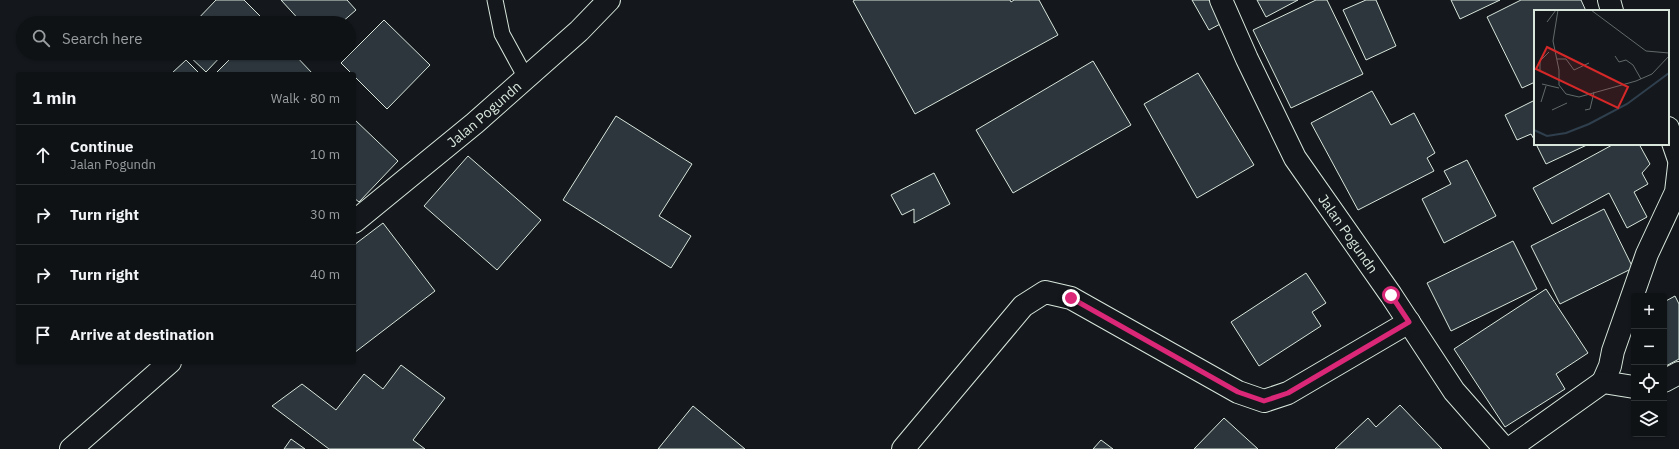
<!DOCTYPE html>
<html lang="en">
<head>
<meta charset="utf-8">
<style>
	:root { --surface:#0f1215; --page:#1d2022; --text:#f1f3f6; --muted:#9b9ea0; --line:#2f3234 }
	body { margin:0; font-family:"IBM Plex Sans",sans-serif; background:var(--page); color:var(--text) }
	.controls { position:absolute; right:12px; bottom:12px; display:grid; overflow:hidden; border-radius:4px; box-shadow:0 1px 3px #0004 }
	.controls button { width:36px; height:36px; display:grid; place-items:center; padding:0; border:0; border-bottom:1px solid var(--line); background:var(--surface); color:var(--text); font:20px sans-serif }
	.stop { position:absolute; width:12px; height:12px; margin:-9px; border:3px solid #db2777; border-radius:50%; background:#fff }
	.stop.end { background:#db2777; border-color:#fff; box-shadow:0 1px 4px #0008 }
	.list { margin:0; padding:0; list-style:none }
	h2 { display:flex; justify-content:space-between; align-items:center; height:52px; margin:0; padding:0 16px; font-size:17px }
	h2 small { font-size:13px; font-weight:400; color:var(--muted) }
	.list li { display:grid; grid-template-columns:26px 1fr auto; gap:12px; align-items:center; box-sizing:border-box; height:60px; padding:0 16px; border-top:1px solid var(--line) }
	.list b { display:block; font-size:15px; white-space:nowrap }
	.list p { margin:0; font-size:13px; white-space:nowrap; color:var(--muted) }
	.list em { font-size:13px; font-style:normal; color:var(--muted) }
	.icon { flex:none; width:22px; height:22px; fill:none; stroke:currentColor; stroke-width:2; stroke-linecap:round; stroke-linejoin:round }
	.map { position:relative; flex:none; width:1679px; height:449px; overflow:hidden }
	.search { position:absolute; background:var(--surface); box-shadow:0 1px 3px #0004; left:16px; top:16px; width:340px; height:44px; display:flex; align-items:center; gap:10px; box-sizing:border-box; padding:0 14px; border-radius:22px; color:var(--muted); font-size:15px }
	.panel { position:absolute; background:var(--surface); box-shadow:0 1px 3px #0004; left:16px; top:72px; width:340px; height:292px; border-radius:4px }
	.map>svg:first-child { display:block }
	.building { fill:#2c363c; stroke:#d8e6dc }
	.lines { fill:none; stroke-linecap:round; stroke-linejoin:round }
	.lane-casing { stroke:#d8e6dc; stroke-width:17 }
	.street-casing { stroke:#d8e6dc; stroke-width:24 }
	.lane { stroke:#14181c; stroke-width:15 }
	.street { stroke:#14181c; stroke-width:22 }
	.route { stroke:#db2777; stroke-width:5 }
	.labels { text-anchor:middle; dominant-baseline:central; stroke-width:3; stroke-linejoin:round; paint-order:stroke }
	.street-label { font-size:14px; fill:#d8e6dc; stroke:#14181c }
	.inset-river { fill:none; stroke:#2f3f4d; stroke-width:2 }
	.inset-road { fill:none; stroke:#626a69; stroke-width:1 }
	.view { fill:#d62828; fill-opacity:0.15; stroke:#d62828; stroke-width:2 }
	.inset-edge { fill:none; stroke:#d8e6dc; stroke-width:2 }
</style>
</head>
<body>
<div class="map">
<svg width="1679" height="449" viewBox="0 0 1679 449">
	<rect width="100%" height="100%" fill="#14181c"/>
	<path class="building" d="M216,0H244L260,16L253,23H194Z
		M281,0H347L356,10L341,23H302Z
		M855,0H1010L1011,2L1014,0H1039L1058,35L915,114L853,1Z
		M1192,0H1209L1222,23L1209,30Z
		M1257,0H1298L1266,17Z
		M1316,0H1327L1363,74L1291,108L1253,30Z
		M1366,0H1376L1396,46L1366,60L1343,10Z
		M1451,0H1500L1460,19Z
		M1521,0H1581L1586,11H1535V82L1522,88L1487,17Z
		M384,20L430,65L387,109L341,63Z
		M186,53H224L206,72Z
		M236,53H293L313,74H217L216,73Z
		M186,60L200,74H171Z
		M1093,61L1131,125L1013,193L976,130Z
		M1198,73L1254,165L1197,198L1144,104Z
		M1372,91L1391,125L1414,113L1435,153L1427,158L1434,171L1358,210L1311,123Z
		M1535,100V141L1531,134L1517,140L1505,115Z
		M616,116L692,164L659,216L691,236L671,268L563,200Z
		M354,119L398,161L359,202L354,198Z
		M1536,144H1589L1546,164Z
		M1614,144H1639L1650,164L1642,173L1648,184L1634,192L1647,217L1627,228L1609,193L1552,224L1533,188Z
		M468,156L541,220L497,270L424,206Z
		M1467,160L1496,216L1444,243L1422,199L1451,184L1444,171Z
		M934,173L950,204L914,223V209L902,215L891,195Z
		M1604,209L1633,268L1560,304L1531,246Z
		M383,223L435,291L354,353V245Z
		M1513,241L1537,289L1451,331L1427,283Z
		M1306,273L1326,303L1312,312L1321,326L1259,366L1231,322Z
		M1546,289L1588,353L1556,374L1565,389L1505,427L1454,349Z
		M1675,296L1679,304V359L1664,367V302Z
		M401,365L445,398L413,440L425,449H329L272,406L302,384L336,410L364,374L383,389Z
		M1400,405L1442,449H1335L1368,418L1376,427Z
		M693,406L745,449H658Z
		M1224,418L1258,449H1194Z
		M291,439L305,449H284Z
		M1101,440L1113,449H1093Z"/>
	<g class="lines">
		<defs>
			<path id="lane" d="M495,0L502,34L526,78"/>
			<g id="street">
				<path id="s1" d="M1221,0L1247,59L1295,158L1391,295L1454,391L1505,449"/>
				<path d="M1609,0L1612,11"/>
				<path d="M1668,128L1679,160"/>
				<path id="s2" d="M354,222L475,123L579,31L609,0"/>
				<path d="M1664,381L1679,373"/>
				<path d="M1603,382L1610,366L1613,351L1647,254L1676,192L1679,166"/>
				<path d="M71,449L170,362"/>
				<path d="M903,449L1023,306L1045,292L1071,298L1238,392L1264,401L1288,393L1409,322"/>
				<path d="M1509,449L1603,382L1634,387"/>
			</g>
		</defs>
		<use href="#lane" class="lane-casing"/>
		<use href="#street" class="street-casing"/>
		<use href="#lane" class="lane"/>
		<use href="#street" class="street"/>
	</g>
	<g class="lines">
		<path class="route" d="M1071,298L1238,392L1264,401L1288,393L1409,322L1391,295"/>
	</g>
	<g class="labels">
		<g class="street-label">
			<text stroke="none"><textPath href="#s2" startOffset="169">Jalan Pogundn</textPath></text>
			<text stroke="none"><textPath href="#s1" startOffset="267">Jalan Pogundn</textPath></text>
		</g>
	</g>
	<g transform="translate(1534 10)">
		<rect width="135" height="135" fill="#14181c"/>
		<path class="inset-river" d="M0,120L13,126L32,123L55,114L93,94L135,63"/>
		<path class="inset-road" d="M24,0L19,31L25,60V75L32,84L45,87L102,71L118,64L135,46M57,0L112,41L135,43M13,12L22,0M81,46L85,52L92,50L99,55L107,69M23,49H32L40,60L55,53M6,60V51L15,42M8,74L25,78M7,92L12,76M18,100L33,93M51,100L56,99L60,82"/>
		<path class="view" d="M13,37L94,77L84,98L2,59Z"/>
		<rect width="135" height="135" class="inset-edge"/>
	</g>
</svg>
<div class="controls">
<button>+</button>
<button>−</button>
<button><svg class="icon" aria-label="locate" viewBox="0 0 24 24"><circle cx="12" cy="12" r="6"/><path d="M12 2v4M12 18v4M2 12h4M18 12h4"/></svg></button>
<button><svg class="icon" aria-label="layers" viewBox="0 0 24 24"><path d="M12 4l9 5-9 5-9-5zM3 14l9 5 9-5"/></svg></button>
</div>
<div class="stop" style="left:1391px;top:295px"></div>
<div class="stop end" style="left:1071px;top:298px"></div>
<div class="search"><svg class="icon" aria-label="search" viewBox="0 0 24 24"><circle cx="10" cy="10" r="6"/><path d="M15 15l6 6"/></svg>Search here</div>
<section class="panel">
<h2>1 min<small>Walk · 80 m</small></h2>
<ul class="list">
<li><svg class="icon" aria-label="ahead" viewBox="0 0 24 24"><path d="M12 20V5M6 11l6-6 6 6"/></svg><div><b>Continue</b><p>Jalan Pogundn</p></div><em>10 m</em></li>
<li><svg class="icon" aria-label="right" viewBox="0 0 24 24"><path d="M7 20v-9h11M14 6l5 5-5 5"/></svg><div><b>Turn right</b></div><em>30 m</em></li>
<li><svg class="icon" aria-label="right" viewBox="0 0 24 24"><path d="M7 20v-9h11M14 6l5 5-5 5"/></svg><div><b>Turn right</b></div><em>40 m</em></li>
<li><svg class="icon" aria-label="arrive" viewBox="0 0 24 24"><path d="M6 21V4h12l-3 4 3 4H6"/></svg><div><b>Arrive at destination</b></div></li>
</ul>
</section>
</div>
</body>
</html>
